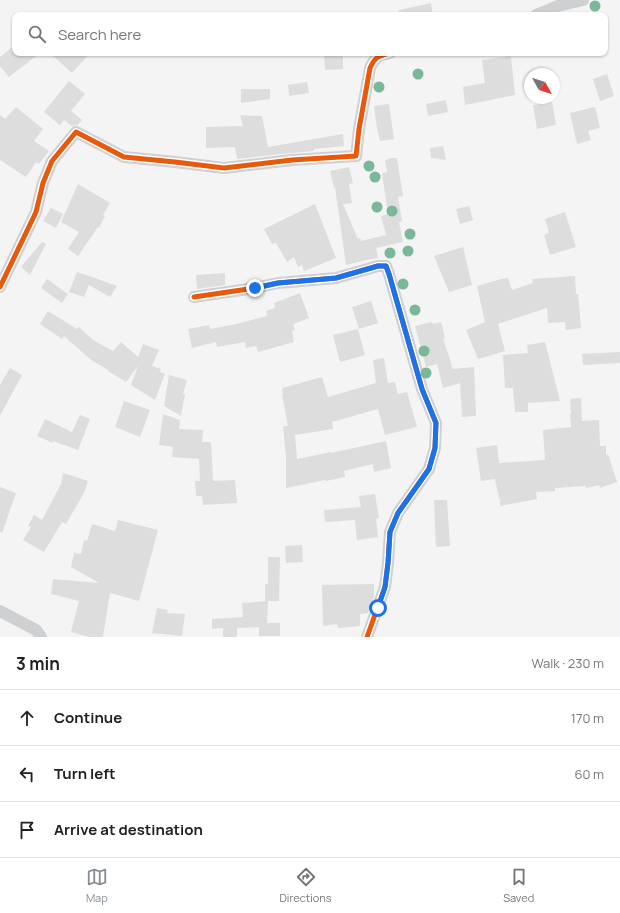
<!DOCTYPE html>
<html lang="en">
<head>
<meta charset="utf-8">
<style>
	:root { --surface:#fff; --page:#f6f6f6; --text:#202124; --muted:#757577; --line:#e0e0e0; --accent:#868d94 }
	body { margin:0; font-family:Manrope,sans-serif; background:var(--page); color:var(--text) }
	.compass { position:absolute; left:524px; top:68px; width:36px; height:36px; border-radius:50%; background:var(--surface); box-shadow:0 1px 3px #0004; rotate:129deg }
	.stop { position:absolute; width:12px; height:12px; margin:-9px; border:3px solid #1a73e8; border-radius:50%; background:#fff }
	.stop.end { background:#1a73e8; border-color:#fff; box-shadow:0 1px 4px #0008 }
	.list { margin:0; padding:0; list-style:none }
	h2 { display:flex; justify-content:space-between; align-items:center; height:52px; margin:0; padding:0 16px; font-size:17px }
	h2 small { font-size:13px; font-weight:400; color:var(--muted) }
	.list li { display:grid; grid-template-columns:26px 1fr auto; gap:12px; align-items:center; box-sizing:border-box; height:56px; padding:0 16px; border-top:1px solid var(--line) }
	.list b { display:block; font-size:15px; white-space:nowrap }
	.list em { font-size:13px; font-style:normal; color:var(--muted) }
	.icon { flex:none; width:22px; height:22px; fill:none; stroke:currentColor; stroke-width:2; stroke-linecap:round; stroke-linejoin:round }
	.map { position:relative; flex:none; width:620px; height:637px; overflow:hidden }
	.search { position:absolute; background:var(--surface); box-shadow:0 1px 3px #0004; left:12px; right:12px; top:12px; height:44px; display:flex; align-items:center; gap:10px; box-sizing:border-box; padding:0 14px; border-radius:8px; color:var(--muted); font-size:15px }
	.sheet { height:220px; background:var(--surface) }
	nav { display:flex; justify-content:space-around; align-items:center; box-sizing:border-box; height:56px; border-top:1px solid var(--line); background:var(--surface); font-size:11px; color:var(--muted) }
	nav a { display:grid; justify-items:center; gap:2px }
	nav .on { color:var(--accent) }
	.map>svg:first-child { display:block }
	.building { fill:#ddddde }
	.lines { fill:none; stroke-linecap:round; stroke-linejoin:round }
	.street { stroke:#ced0d2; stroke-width:12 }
	.cycleway-casing { stroke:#fff; stroke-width:8 }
	.cycleway { stroke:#e8590c; stroke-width:5 }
	.tree { fill:#7ab899 }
	.route { stroke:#1a73e8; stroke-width:5 }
</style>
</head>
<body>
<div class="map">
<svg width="620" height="637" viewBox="0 0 620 637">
	<rect width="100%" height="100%" fill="#f4f4f4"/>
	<path class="building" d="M431,3L433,15H399V10Z
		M15,45V53H40L9,77L0,66V57Z
		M50,53H90L72,73Z
		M324,53H343V69L325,70Z
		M511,56L515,95L465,105L463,87L485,83L482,60Z
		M607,74L614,96L600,101L593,79Z
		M69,81L85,94L71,111L82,120L78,125H76L72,126L64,120L60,125L44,112Z
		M307,82L309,93L289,96L288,85Z
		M241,89H270V99L241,103Z
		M446,100L448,112L428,116L426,104Z
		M552,102L556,125L537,129L533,105Z
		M389,104L394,139L380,141L377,128L374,106Z
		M16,107L43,129L34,141L49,151L39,164L36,162L26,177L0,160V115L5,119Z
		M595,107L600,128L588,131L591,140L577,144L570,113Z
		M240,115L262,116L268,147L343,134L344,146L314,149V151L291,153L237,159L235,147L206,148V127L243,126Z
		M443,146L446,160L431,158L430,148Z
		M392,158H397L403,196L398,197L402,221L399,222L403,242L376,248L378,258L366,260L346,265L335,187L334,188L330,171L349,167L353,183L349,184L352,203L343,204L358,239L360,238L361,241L386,235L381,216L388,214L382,173L387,172L385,160Z
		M78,184L110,203L103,215L105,216L99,228L98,227L78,256L68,249L79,232L61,222Z
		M315,204L336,258L304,271L302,265L298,267L294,257L287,262L276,243L272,244L264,229Z
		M469,206L473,220L460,224L456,209Z
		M51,208L63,214L56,228L43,221Z
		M565,212L576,247L550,255L544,235L549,233L545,219Z
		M42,242L46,244L30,275L21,267Z
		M463,247L472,285L449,292L434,256Z
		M77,272L92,277L117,286L110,297L89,285L84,297L69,292Z
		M225,273V285L197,289L196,275Z
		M575,276L576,294H578L579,303L581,328L566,330L565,322L548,323L547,308L498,324L505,351L478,359L466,330L485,322L477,286L501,279L508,278L512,290L533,283L532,279Z
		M47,279L68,294L62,303L41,288Z
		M300,293L309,318L293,324L295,330L292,331L294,342L258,352L256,346L246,348L245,342L217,347L216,342L192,348L188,329L209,325L210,329L236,324L267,316L266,311L275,308L274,303Z
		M371,301L378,323L359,329L352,307Z
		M48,311L77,329L79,327L93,340L113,351L121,342L138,357L143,344L159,350L152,366L161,369L160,372L165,374L155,400L131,385L138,366L126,382L108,371V370L91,360L64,336L62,339L40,324Z
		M432,322L433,324L441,322L445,338H443L453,369L474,367L476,416L462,417L460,383L443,388L437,364L426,367L415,326Z
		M358,329L365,355L340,362L333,335Z
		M545,342L560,401L528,403V412H515L513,388H505L503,355L528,353L527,345Z
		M620,352V363L583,365L582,354Z
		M384,358L388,383L395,382L398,394L407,392L417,427L385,435L378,409L332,422L333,429L295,435L297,459L331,452V453L386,441L391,468L374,472L373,464L344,471L345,477L326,481L325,480L286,488V457L283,426H288L282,395H283L282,388L322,377L328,397L376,383L373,360Z
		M10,368L22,375L0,416V385Z
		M169,375L187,380L183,394H185L181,416L164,406Z
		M581,398L582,421L599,420L600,446H606V455L608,454L617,482L600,488L599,485L586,488V486L555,488V491L536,492L537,499L500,506V499L499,498L495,479L481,481L476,448L497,445L499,463L545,460L543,430L571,427L570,414H571L570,399Z
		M124,401L150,410L140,437L115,427Z
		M163,414L180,420L179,429L203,430L202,442H211L213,480H214V481L235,480L237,503L203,505L202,496H196L195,481H200L199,459L172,457L173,447L159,445Z
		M80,415L90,419L78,450L53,441V443L37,436L45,419L72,432Z
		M63,473L88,481L84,493L66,524L62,522L44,552L23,540L31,527L28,526L34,515L42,520L61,484Z
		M0,487L16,493L2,533L0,532Z
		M375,494L379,518L376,519L378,537L357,540L355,520L325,522L324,510L361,507L359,496Z
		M434,500H447L450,546L436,547Z
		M118,520L158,530L139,601L110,593L103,637H89L71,632L79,601L51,594L53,579L99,583L71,567L74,553L81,554L84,540L87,541L92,524L115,531Z
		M302,545L303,562L286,563L285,546Z
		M268,557H280L279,601H265V584H268Z
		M374,584V596L368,613L360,614V626L338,628L337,624L323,626L322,585Z
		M268,601L267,623H280V636H259V627L237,628V637H223V628L212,629V619L243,617L242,603Z
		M157,608L168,610L167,613L185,614L182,636L152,633Z"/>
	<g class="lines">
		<path class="street" d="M536,15L558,6L583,0
			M0,287L36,212L43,183L52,161L76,132L124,157L175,162L224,168L292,160L356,156L359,129L370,68C375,57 378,56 390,53
			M194,297L255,288L278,283L336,278L378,266H386L389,274L422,389L436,423L435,448L429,469L398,513L390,532L388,563L385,587L367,637
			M0,611L36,630L41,637"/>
		<defs>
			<path id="cycleway" d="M0,287L36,212L43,183L52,161L76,132L124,157L175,162L224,168L292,160L356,156L359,129L370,68C375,57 378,56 390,53
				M194,297L255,288L278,283L336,278L378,266H386L389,274L422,389L436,423L435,448L429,469L398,513L390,532L388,563L385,587L367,637"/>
		</defs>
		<use href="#cycleway" class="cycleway-casing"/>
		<use href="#cycleway" class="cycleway"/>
	</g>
	<g class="tree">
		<circle cx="595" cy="6" r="5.5"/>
		<circle cx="418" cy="74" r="5.5"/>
		<circle cx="379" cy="87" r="5.5"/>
		<circle cx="369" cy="166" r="5.5"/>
		<circle cx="375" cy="177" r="5.5"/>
		<circle cx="377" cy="207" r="5.5"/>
		<circle cx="392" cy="211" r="5.5"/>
		<circle cx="410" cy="234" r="5.5"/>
		<circle cx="408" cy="251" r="5.5"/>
		<circle cx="390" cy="253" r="5.5"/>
		<circle cx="403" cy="284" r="5.5"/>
		<circle cx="415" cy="310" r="5.5"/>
		<circle cx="424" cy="351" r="5.5"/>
		<circle cx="426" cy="373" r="5.5"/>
	</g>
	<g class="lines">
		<path class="route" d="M255,288L278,283L336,278L378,266H386L389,274L422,389L436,423L435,448L429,469L398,513L390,532L388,563L385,587L378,608"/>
	</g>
</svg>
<svg class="compass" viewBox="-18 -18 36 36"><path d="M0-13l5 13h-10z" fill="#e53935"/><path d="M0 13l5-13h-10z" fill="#757577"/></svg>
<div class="stop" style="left:378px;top:608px"></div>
<div class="stop end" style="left:255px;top:288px"></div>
<div class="search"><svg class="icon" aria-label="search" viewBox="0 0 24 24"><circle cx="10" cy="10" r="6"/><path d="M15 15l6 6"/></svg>Search here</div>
</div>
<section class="sheet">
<h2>3 min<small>Walk · 230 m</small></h2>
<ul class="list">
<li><svg class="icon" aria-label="ahead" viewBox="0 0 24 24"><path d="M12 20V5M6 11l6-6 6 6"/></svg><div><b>Continue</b></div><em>170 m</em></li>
<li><svg class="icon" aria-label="left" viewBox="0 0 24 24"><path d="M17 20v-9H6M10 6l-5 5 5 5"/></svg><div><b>Turn left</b></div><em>60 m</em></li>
<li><svg class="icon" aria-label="arrive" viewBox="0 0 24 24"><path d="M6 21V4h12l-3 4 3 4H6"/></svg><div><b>Arrive at destination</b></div></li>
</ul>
</section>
<nav>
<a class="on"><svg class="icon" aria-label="map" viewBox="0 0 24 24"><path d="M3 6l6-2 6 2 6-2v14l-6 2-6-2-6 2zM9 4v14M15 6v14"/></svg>Map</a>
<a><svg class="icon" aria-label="directions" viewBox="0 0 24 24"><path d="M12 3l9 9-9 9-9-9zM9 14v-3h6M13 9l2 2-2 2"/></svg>Directions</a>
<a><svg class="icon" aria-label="saved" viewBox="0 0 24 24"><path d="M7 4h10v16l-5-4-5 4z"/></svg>Saved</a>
</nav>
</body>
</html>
